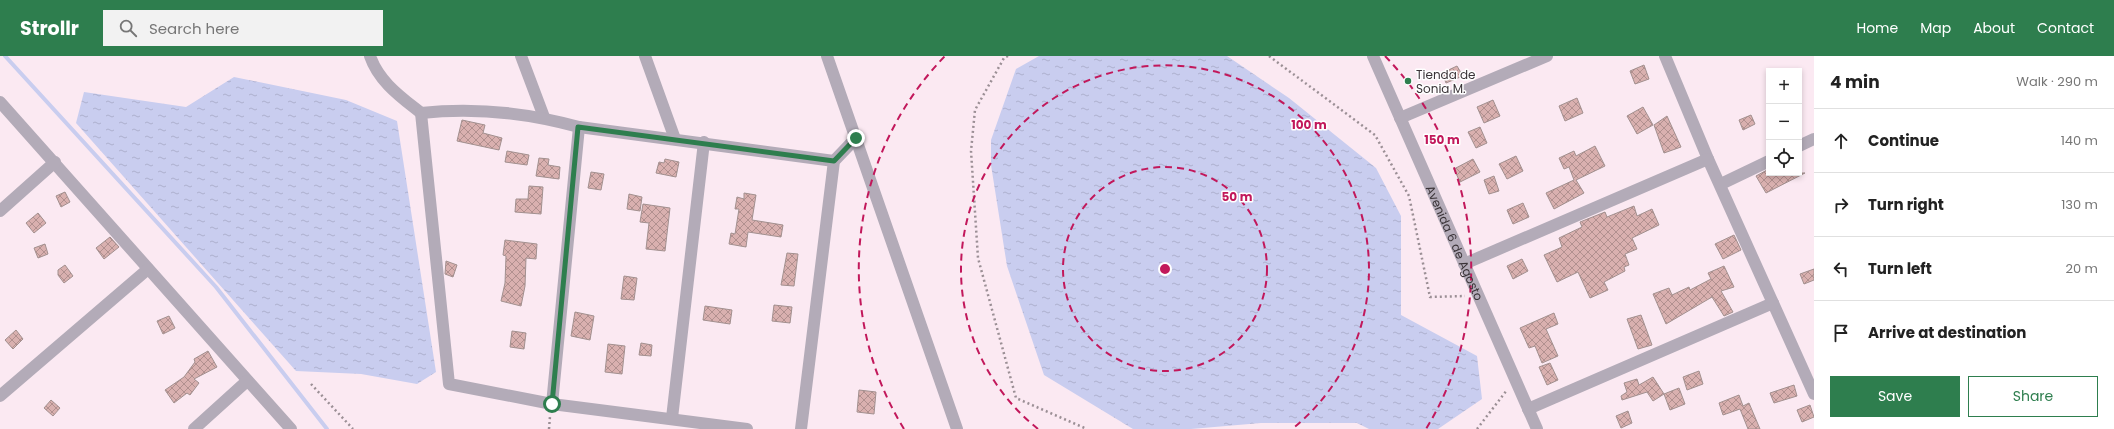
<!DOCTYPE html>
<html lang="en">
<head>
<meta charset="utf-8">
<style>
	:root { --surface:#fff; --page:#f2f2f2; --text:#222; --muted:#767676; --line:#e0e0e0; --accent:#2e7e4e }
	body { margin:0; font-family:Poppins,sans-serif; background:var(--page); color:var(--text) }
	.controls { position:absolute; right:12px; top:12px; display:grid; overflow:hidden; border-radius:0px; box-shadow:0 2px 6px #0003 }
	.controls button { width:36px; height:36px; display:grid; place-items:center; padding:0; border:0; border-bottom:1px solid var(--line); background:var(--surface); color:var(--text); font:20px sans-serif }
	.stop { position:absolute; width:12px; height:12px; margin:-9px; border:3px solid #2e7e4e; border-radius:50%; background:#fff }
	.stop.end { background:#2e7e4e; border-color:#fff; box-shadow:0 1px 4px #0008 }
	.list { margin:0; padding:0; list-style:none }
	h2 { display:flex; justify-content:space-between; align-items:center; height:52px; margin:0; padding:0 16px; font-size:17px }
	h2 small { font-size:13px; font-weight:400; color:var(--muted) }
	.list li { display:grid; grid-template-columns:26px 1fr auto; gap:12px; align-items:center; box-sizing:border-box; height:64px; padding:0 16px; border-top:1px solid var(--line) }
	.list b { display:block; font-size:15px; white-space:nowrap }
	.list em { font-size:13px; font-style:normal; color:var(--muted) }
	.actions { display:flex; gap:8px; padding:12px 16px }
	.actions a { flex:1; padding:9px 0; border:1px solid var(--accent); border-radius:0px; text-align:center; font-size:14px; color:var(--accent) }
	.actions .main { background:var(--accent); color:#fff }
	.icon { flex:none; width:22px; height:22px; fill:none; stroke:currentColor; stroke-width:2; stroke-linecap:round; stroke-linejoin:round }
	.map { position:relative; flex:none; width:1814px; height:373px; overflow:hidden }
	header { display:flex; align-items:center; gap:24px; box-sizing:border-box; height:56px; padding:0 20px; background:var(--accent); color:#fff }
	header strong { font-size:19px }
	nav { display:flex; gap:22px; margin-inline-start:auto; font-size:14px }
	.search { width:280px; height:36px; background:var(--page); display:flex; align-items:center; gap:10px; box-sizing:border-box; padding:0 14px; border-radius:0px; color:var(--muted); font-size:15px }
	main { display:flex }
	aside { flex:1; background:var(--surface) }
	.map>svg:first-child { display:block }
	.water { fill:url(#water-ripples) }
	.lines { fill:none; stroke-linecap:round; stroke-linejoin:round }
	.stream { stroke:#c9cdef; stroke-width:4 }
	.building { fill:url(#building-cross-hatch); stroke:#a2908f }
	.path { stroke:#9b8f95; stroke-width:2.5; stroke-dasharray:2 3; stroke-linecap:butt }
	.minor { stroke:#b3abb8; stroke-width:12 }
	.route { stroke:#2e7e4e; stroke-width:5 }
	.ring { fill:none; stroke:#c2185b; stroke-width:2; stroke-dasharray:7 5 }
	.poi-dot { fill:#2e7e4e; stroke:#fff; stroke-width:1.5 }
	.labels { text-anchor:middle; dominant-baseline:central; stroke-width:3; stroke-linejoin:round; paint-order:stroke }
	.poi-label { font-size:12px; fill:#3a3337; stroke:#fff; text-anchor:start }
	.street-label { font-size:12px; fill:#3a3337; stroke:#fff }
	.centre { fill:#c2185b; stroke:#fff; stroke-width:2 }
	.ring-label { font-size:12px; text-anchor:middle; font-weight:bold; fill:#c2185b; stroke:#fff; stroke-width:3; stroke-linejoin:round; paint-order:stroke }
</style>
</head>
<body>
<header>
<strong>Strollr</strong>
<div class="search"><svg class="icon" aria-label="search" viewBox="0 0 24 24"><circle cx="10" cy="10" r="6"/><path d="M15 15l6 6"/></svg>Search here</div>
<nav><a>Home</a><a>Map</a><a>About</a><a>Contact</a></nav>
</header>
<main>
<div class="map">
<svg width="1814" height="373" viewBox="0 0 1814 373">
	<defs>
		<pattern id="water-ripples" width="26" height="14" patternUnits="userSpaceOnUse"><rect width="26" height="14" fill="#c9cdef"/><path d="M2 4q2-2 4 0t4 0M15 11q2-2 4 0t4 0" fill="none" stroke="#adb0ce"/></pattern>
		<pattern id="building-cross-hatch" width="8" height="8" patternUnits="userSpaceOnUse"><rect width="8" height="8" fill="#d9b0af"/><path d="M0 0l8 8M0 8l8-8" fill="none" stroke="#b1908f"/></pattern>
	</defs>
	<rect width="100%" height="100%" fill="#fbe9f2"/>
	<path class="water" d="M1039,0H1227L1289,42L1376,112L1401,160V259L1477,300L1482,343L1438,373H1369L1357,367H1261L1191,373H1133L1044,319L1007,210L991,109V84L1016,13Z
		M234,21L346,44L397,65L436,316L417,328L361,318L296,315L76,67L84,36L186,51Z"/>
	<g class="lines">
		<path class="stream" d="M5,0L216,231L327,373"/>
	</g>
	<path class="building" d="M1644,9L1649,23L1635,28L1630,15Z
		M1457,10L1463,20L1446,27L1442,17Z
		M1577,42L1583,57L1565,65L1559,50Z
		M1493,44L1500,60L1484,67L1477,51Z
		M1643,51L1653,69L1637,78L1627,60Z
		M1751,59L1755,68L1743,74L1739,64Z
		M1667,60L1681,91L1664,97L1654,69Z
		M462,64L485,69L483,77L502,82L499,94L457,85Z
		M1480,71L1487,87L1476,92L1468,76Z
		M1595,90L1605,110L1576,124L1584,137L1554,153L1546,137L1574,124L1569,111L1564,113L1559,102L1574,95L1576,100Z
		M507,95L529,99L527,109L505,106Z
		M1516,100L1523,115L1507,123L1499,108Z
		M539,102L549,103L548,109L560,111L559,123L536,120Z
		M665,103L679,106L676,121L656,117L659,106L664,107Z
		M1473,103L1480,116L1460,126L1454,113Z
		M1769,113V117H1805L1766,137L1756,120Z
		M591,116L604,118L601,134L588,132Z
		M1494,120L1499,135L1489,138L1484,124Z
		M529,130L543,131L541,158L515,156L516,143H528Z
		M65,136L70,146L61,151L56,140Z
		M744,137L756,139L752,164L783,169L781,181L748,176L746,191L729,188L731,177L735,178L739,153H735L737,141L744,143Z
		M629,138L642,141L640,155L627,153Z
		M1523,147L1529,161L1513,168L1507,154Z
		M643,148L670,152L665,195L646,193L649,167L640,166Z
		M1634,150L1637,160L1652,153L1659,169L1632,182L1637,193L1625,198L1629,209L1624,211L1625,215L1604,226L1608,234L1590,242L1578,216L1557,226L1544,199L1562,191L1559,182L1582,171L1580,166L1605,156L1607,161Z
		M38,157L46,167L34,177L26,167Z
		M1734,179L1741,194L1723,203L1715,188Z
		M110,181L119,191L104,203L96,192Z
		M505,184L537,188L536,203L526,202L525,230L521,250L501,245L505,227L506,200L503,199Z
		M45,188L48,198L38,202L34,192Z
		M787,197L798,198L794,230L781,229Z
		M1522,203L1528,215L1513,223L1507,210Z
		M446,205L457,209L453,221L445,218Z
		M65,209L73,220L64,227L58,219V214Z
		M1724,210L1734,231L1721,235L1733,256L1724,260L1712,241L1666,268L1653,238L1669,232L1672,239L1689,231L1690,234L1711,223L1708,217Z
		M1814,213V224L1804,228L1800,218Z
		M624,220L637,222L634,244L621,243Z
		M774,249L792,251L790,267L772,265Z
		M705,250L732,254L730,268L703,264Z
		M575,256L594,260L590,284L571,280Z
		M1554,257L1558,268L1546,273L1558,300L1542,307L1535,290L1529,292L1520,272Z
		M1641,259L1652,289L1638,293L1627,263Z
		M169,260L175,272L163,278L157,265Z
		M16,274L23,283L13,293L5,284Z
		M512,275L526,277L524,293L510,291Z
		M641,287L652,289L651,300L639,299Z
		M608,288L625,290L622,318L605,316Z
		M208,295L217,311L194,323L199,327L190,339L187,337L174,347L165,334L184,321L195,306L194,303Z
		M1550,307L1558,324L1547,329L1539,311Z
		M1699,315L1703,328L1687,334L1683,321Z
		M1653,321L1664,338L1653,345L1647,336L1622,344L1621,340L1627,336L1624,327L1637,323L1639,329Z
		M1794,329L1797,340L1774,347L1770,337Z
		M1679,332L1685,348L1670,354L1664,338Z
		M859,334L876,336L874,358L857,356Z
		M1739,339L1743,350L1749,347L1760,373H1748L1740,353L1723,359L1719,347Z
		M51,344L60,352L53,360L44,352Z
		M1810,349L1814,361L1802,366L1797,354Z
		M1628,355L1632,367L1621,372L1616,360Z"/>
	<g class="lines">
		<path class="path" d="M1008,0L1004,2L975,54L971,95L978,202L1016,342L1087,373
			M1269,0L1375,79L1409,140L1430,241L1465,240
			M311,328L353,373
			M549,373L550,360
			M1477,373L1507,334"/>
		<g class="minor">
			<path d="M370,0C379,26 401,41 421,57"/>
			<path d="M521,0L544,61"/>
			<path d="M645,0L675,83"/>
			<path d="M827,0L957,373"/>
			<path id="s1" d="M1373,0L1537,373"/>
			<path d="M1665,0L1708,103L1814,338"/>
			<path d="M0,46L291,373"/>
			<path d="M1400,62L1547,0"/>
			<path d="M1799,90L1814,83"/>
			<path d="M1721,128L1769,105"/>
			<path d="M0,155L55,106"/>
			<path d="M1464,208L1708,103"/>
			<path d="M0,340L148,213"/>
			<path d="M552,348L579,71"/>
			<path d="M1528,353L1773,247"/>
			<path d="M672,362L704,86"/>
			<path d="M194,373L247,325"/>
			<path d="M747,373L552,348L449,328L421,57C474,51 528,57 579,71L834,105"/>
			<path d="M801,373L834,105L856,82"/>
		</g>
	</g>
	<g class="lines">
		<path class="route" d="M552,348L578,71L834,105L856,82"/>
	</g>
	<g class="ring">
		<circle cx="1165" cy="213" r="102"/>
		<path d="M1038 373A204 204 0 1 1 1292 373"/>
		<path d="M904 373A306 306 0 0 1 945 0M1385 0A306 306 0 0 1 1426 373"/>
	</g>
	<circle class="poi-dot" cx="1408" cy="25" r="4"/>
	<g class="labels">
		<g class="poi-label">
			<text x="1416" y="18">Tienda de<tspan x="1416" dy="14">Sonia M.</tspan></text>
		</g>
		<g class="street-label">
			<text stroke="none"><textPath href="#s1" startOffset="204">Avenida 6 de Agosto</textPath></text>
		</g>
	</g>
	<circle cx="1165" cy="213" r="6" class="centre"/>
	<g class="ring-label">
		<text x="1309" y="73">100 m</text>
		<text x="1442" y="88">150 m</text>
		<text x="1237" y="145">50 m</text>
	</g>
</svg>
<div class="controls">
<button>+</button>
<button>−</button>
<button><svg class="icon" aria-label="locate" viewBox="0 0 24 24"><circle cx="12" cy="12" r="6"/><path d="M12 2v4M12 18v4M2 12h4M18 12h4"/></svg></button>
</div>
<div class="stop" style="left:552px;top:348px"></div>
<div class="stop end" style="left:856px;top:82px"></div>
</div>
<aside>
<h2>4 min<small>Walk · 290 m</small></h2>
<ul class="list">
<li><svg class="icon" aria-label="ahead" viewBox="0 0 24 24"><path d="M12 20V5M6 11l6-6 6 6"/></svg><div><b>Continue</b></div><em>140 m</em></li>
<li><svg class="icon" aria-label="right" viewBox="0 0 24 24"><path d="M7 20v-9h11M14 6l5 5-5 5"/></svg><div><b>Turn right</b></div><em>130 m</em></li>
<li><svg class="icon" aria-label="left" viewBox="0 0 24 24"><path d="M17 20v-9H6M10 6l-5 5 5 5"/></svg><div><b>Turn left</b></div><em>20 m</em></li>
<li><svg class="icon" aria-label="arrive" viewBox="0 0 24 24"><path d="M6 21V4h12l-3 4 3 4H6"/></svg><div><b>Arrive at destination</b></div></li>
</ul>
<div class="actions"><a class="main">Save</a><a>Share</a></div>
</aside>
</main>
</body>
</html>
